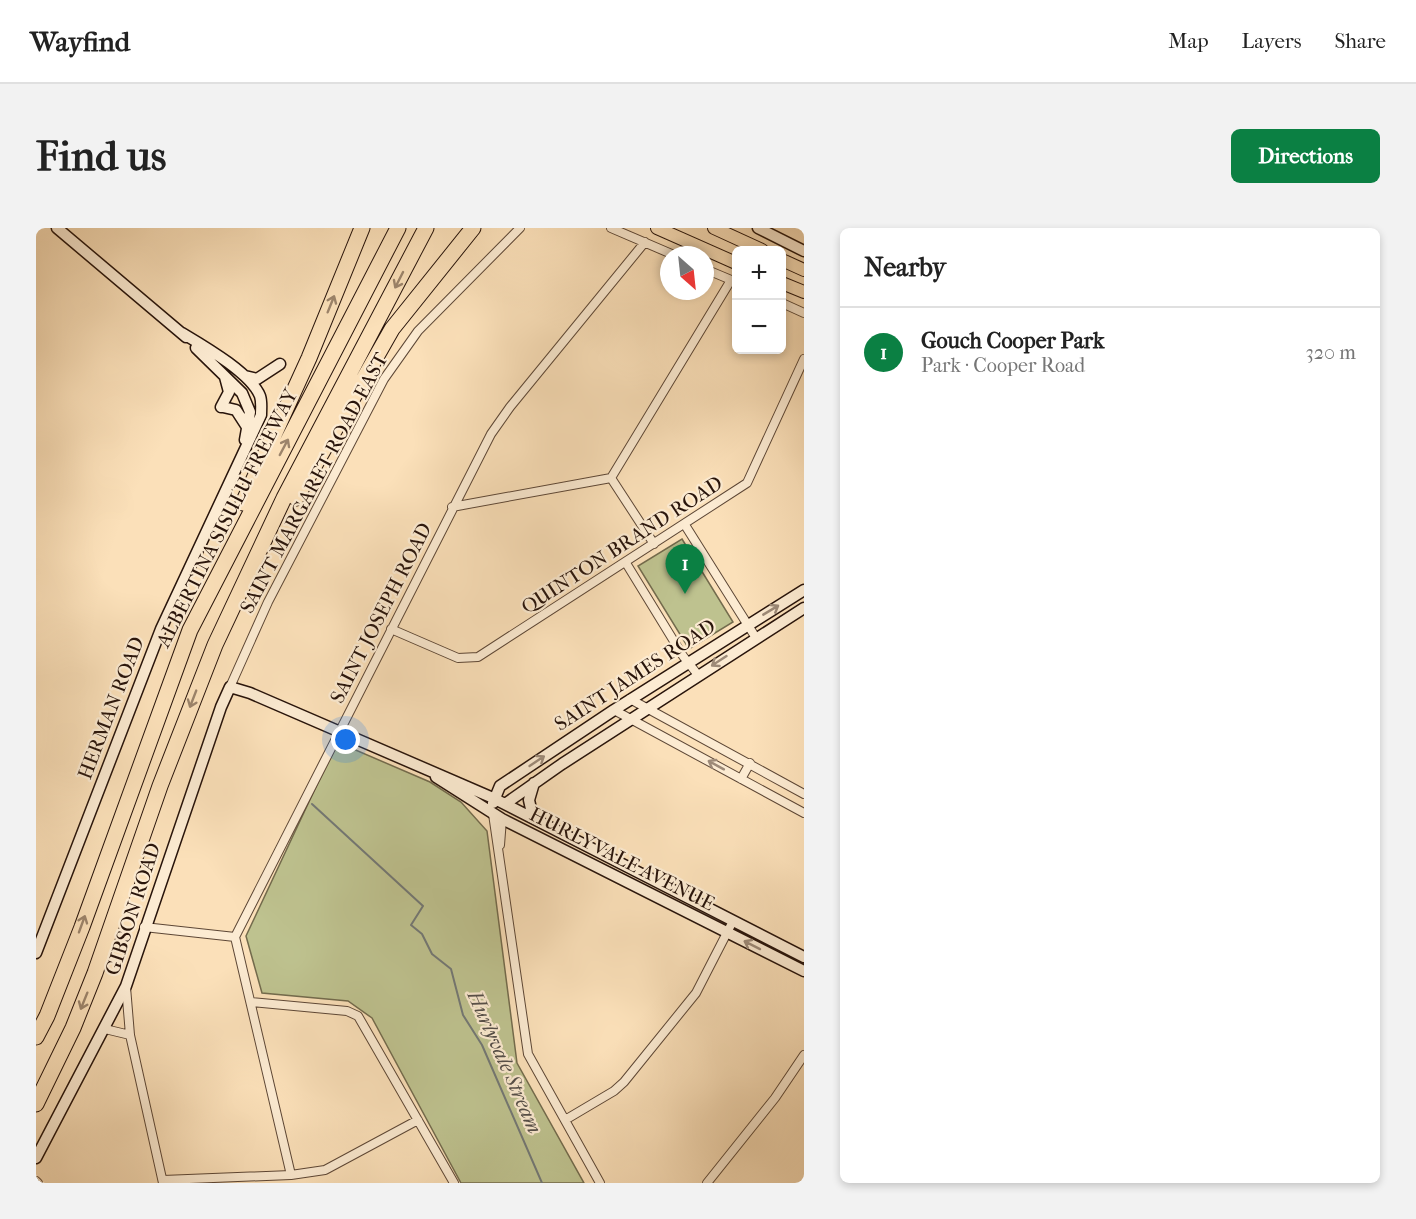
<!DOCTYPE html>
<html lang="en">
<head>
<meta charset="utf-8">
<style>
	:root { --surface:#fff; --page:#f2f2f2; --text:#222; --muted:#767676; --line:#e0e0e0; --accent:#0b8043 }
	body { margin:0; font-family:"IM FELL French Canon",serif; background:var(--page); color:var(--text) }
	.controls { position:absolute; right:18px; top:18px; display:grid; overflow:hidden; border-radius:9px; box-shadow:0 3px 9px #0003 }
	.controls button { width:54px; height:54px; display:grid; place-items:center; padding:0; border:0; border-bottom:2px solid var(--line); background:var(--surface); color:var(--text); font:30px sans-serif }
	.compass { position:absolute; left:624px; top:18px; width:54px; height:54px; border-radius:50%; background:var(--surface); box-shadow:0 3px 9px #0003; rotate:153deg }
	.you { position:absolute; left:310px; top:512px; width:21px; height:21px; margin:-15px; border:4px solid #fff; border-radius:50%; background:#1a73e8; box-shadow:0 0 0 9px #1a73e833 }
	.badge { display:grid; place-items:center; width:39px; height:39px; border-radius:50%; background:var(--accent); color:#fff; font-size:20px; font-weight:700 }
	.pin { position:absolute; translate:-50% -50px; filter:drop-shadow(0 2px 3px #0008) }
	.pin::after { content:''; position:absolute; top:32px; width:21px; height:18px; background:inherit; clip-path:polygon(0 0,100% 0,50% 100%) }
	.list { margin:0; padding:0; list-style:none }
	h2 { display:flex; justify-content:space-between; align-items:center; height:78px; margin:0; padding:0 24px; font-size:26px }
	h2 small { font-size:20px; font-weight:400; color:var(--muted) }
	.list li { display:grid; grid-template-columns:39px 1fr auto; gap:18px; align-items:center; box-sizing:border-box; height:90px; padding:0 24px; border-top:2px solid var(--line) }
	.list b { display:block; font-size:22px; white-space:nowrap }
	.list p { margin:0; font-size:20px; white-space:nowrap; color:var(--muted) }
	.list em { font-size:20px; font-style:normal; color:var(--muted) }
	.map { position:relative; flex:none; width:768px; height:955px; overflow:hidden; border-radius:9px }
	header { display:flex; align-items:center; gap:36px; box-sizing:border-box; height:84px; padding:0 30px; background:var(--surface); border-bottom:2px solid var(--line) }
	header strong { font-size:28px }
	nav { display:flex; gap:33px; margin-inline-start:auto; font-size:21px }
	.intro { display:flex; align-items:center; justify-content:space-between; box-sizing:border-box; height:144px; padding:0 36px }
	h1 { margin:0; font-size:42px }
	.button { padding:15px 27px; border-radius:9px; background:var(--accent); color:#fff; font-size:21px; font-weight:700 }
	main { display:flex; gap:36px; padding:0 36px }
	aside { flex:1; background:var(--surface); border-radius:9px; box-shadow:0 3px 9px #0003 }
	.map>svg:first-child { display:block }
	.green { fill:#bec28f; stroke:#736b4d; stroke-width:1.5 }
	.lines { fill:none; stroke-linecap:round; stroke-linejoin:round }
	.stream { stroke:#737875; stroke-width:2 }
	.street-casing { stroke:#5d4736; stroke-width:10 }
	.secondary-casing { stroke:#28140b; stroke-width:13 }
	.primary-casing { stroke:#28140b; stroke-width:14 }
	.highway-casing { stroke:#28140b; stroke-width:17 }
	.street { stroke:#fcebd2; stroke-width:8 }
	.secondary { stroke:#fcebd2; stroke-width:10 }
	.primary { stroke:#fbe0b9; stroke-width:12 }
	.highway { stroke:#fbe0b9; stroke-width:15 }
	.oneway { stroke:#9c846b }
	.oneway2 { stroke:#9d8a78 }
	.labels { text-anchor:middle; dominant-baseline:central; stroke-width:4.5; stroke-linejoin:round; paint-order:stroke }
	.street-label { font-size:20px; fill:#28140b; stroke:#fcebd2 }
	.water-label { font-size:21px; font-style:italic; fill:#544e49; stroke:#fcebd2 }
</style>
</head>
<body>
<header>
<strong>Wayfind</strong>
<nav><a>Map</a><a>Layers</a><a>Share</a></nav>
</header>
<div class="intro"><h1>Find us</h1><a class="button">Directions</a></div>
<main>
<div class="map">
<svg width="768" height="955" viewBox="0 0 768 955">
	<rect width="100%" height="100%" fill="#fbe0b9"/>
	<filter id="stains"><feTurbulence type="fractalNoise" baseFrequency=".00333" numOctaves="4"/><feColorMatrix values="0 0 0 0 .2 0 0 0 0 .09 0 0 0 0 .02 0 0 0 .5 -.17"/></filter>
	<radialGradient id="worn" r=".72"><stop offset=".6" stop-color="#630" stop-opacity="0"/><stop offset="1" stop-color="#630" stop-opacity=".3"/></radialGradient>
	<path class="green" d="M646,311L697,394L653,421L602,338Z
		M301,514L394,554L425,574L451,603L481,835L548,955H425L336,790L312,773L226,765L210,708Z"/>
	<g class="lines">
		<path class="stream" d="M276,576L387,678L375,697L386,706L396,726L415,741L427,787L446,817L506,955"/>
		<defs>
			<path id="street" d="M575,0L638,27
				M669,41L700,54
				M746,75L768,85
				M575,250L618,316
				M416,279L575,250L695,52
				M649,297L720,410
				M590,335L647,428L662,447
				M355,401L422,430L442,429L711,255L768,131
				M194,459L232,374L348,151L382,103L484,0
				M594,471L768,566
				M578,482L768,585
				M705,551L714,535
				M457,586L492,826L564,955
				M464,617L466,591
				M108,699L199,709
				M90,759L94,807L127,955
				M215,774L311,783L322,788L418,955
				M69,801L94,807
				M529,892L578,863L588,854L660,765L697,693
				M255,947L199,709L455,206L474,179L609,14
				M127,952L255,947L289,942L382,892
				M0,953L2,955
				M671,955L739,870L768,827"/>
			<path id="secondary" d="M21,0L150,109
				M722,0L768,23
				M160,120L206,165L214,184L209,212
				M209,148L221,151L244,136
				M185,179L193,164L189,149
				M187,179L200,182L211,199
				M400,549L466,591L768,743
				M457,575L464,558L578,482L768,362
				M469,576L526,536L768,380
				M497,590L493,572L498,555
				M0,725L125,401L225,187C225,180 226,174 224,168C215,145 166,117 146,105
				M0,930L90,758L185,479L194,459L214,465L457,570L768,729"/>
			<path id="primary" d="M621,0L700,35
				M678,0L726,22
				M746,32L768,42
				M746,55L768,64"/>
			<path id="highway" d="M260,270L356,101L437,0
				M207,275L273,130L326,0
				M0,809L11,788L46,699L154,402L362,0
				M0,876L37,800L59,745L124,558L179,417L248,270L390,0"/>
		</defs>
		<use href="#street" class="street-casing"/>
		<use href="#secondary" class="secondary-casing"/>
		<use href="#primary" class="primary-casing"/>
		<use href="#highway" class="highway-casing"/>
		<use href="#street" class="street"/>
		<use href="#secondary" class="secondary"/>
		<use href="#primary" class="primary"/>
		<use href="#highway" class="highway"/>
	</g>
	<defs><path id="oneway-shaft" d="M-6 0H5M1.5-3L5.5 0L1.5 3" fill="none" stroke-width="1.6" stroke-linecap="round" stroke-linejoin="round" transform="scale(1.5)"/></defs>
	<g class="oneway">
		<use href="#oneway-shaft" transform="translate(363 52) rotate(117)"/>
		<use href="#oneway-shaft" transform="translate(295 76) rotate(-68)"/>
		<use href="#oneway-shaft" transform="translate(248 219) rotate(-62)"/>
		<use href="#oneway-shaft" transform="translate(157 471) rotate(111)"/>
		<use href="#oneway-shaft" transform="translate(46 696) rotate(-70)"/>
		<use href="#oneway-shaft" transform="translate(48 773) rotate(112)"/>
	</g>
	<g class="oneway2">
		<use href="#oneway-shaft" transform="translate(735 382) rotate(-31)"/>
		<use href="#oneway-shaft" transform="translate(683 433) rotate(147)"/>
		<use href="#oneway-shaft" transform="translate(501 533) rotate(-34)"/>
		<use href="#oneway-shaft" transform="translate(680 537) rotate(-151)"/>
		<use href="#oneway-shaft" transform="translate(716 717) rotate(-153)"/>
	</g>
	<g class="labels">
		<g class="street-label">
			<text transform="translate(278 255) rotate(-62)">SAINT MARGARET ROAD EAST</text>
			<text transform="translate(191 290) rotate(-63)">ALBERTINA SISULU FREEWAY</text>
			<text transform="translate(586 317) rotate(-33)">QUINTON BRAND ROAD</text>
			<text transform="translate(345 385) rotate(-63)">SAINT JOSEPH ROAD</text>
			<text transform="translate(599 447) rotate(-33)">SAINT JAMES ROAD</text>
			<text transform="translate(75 480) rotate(-69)">HERMAN ROAD</text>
			<text transform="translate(586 631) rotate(27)">HURLYVALE AVENUE</text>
			<text transform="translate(97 681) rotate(-72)">GIBSON ROAD</text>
		</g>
		<g class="water-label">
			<text transform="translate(469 834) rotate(66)">Hurlyvale Stream</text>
		</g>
	</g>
	<rect width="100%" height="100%" filter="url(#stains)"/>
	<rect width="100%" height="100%" fill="url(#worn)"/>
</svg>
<div class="controls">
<button>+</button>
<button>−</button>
</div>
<svg class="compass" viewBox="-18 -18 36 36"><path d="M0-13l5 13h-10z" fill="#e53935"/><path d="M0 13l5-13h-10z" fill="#767676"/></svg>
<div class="you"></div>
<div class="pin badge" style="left:649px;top:366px">1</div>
</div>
<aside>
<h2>Nearby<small></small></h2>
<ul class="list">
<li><span class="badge">1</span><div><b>Gouch Cooper Park</b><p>Park · Cooper Road</p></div><em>320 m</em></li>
</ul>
</aside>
</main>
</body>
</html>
